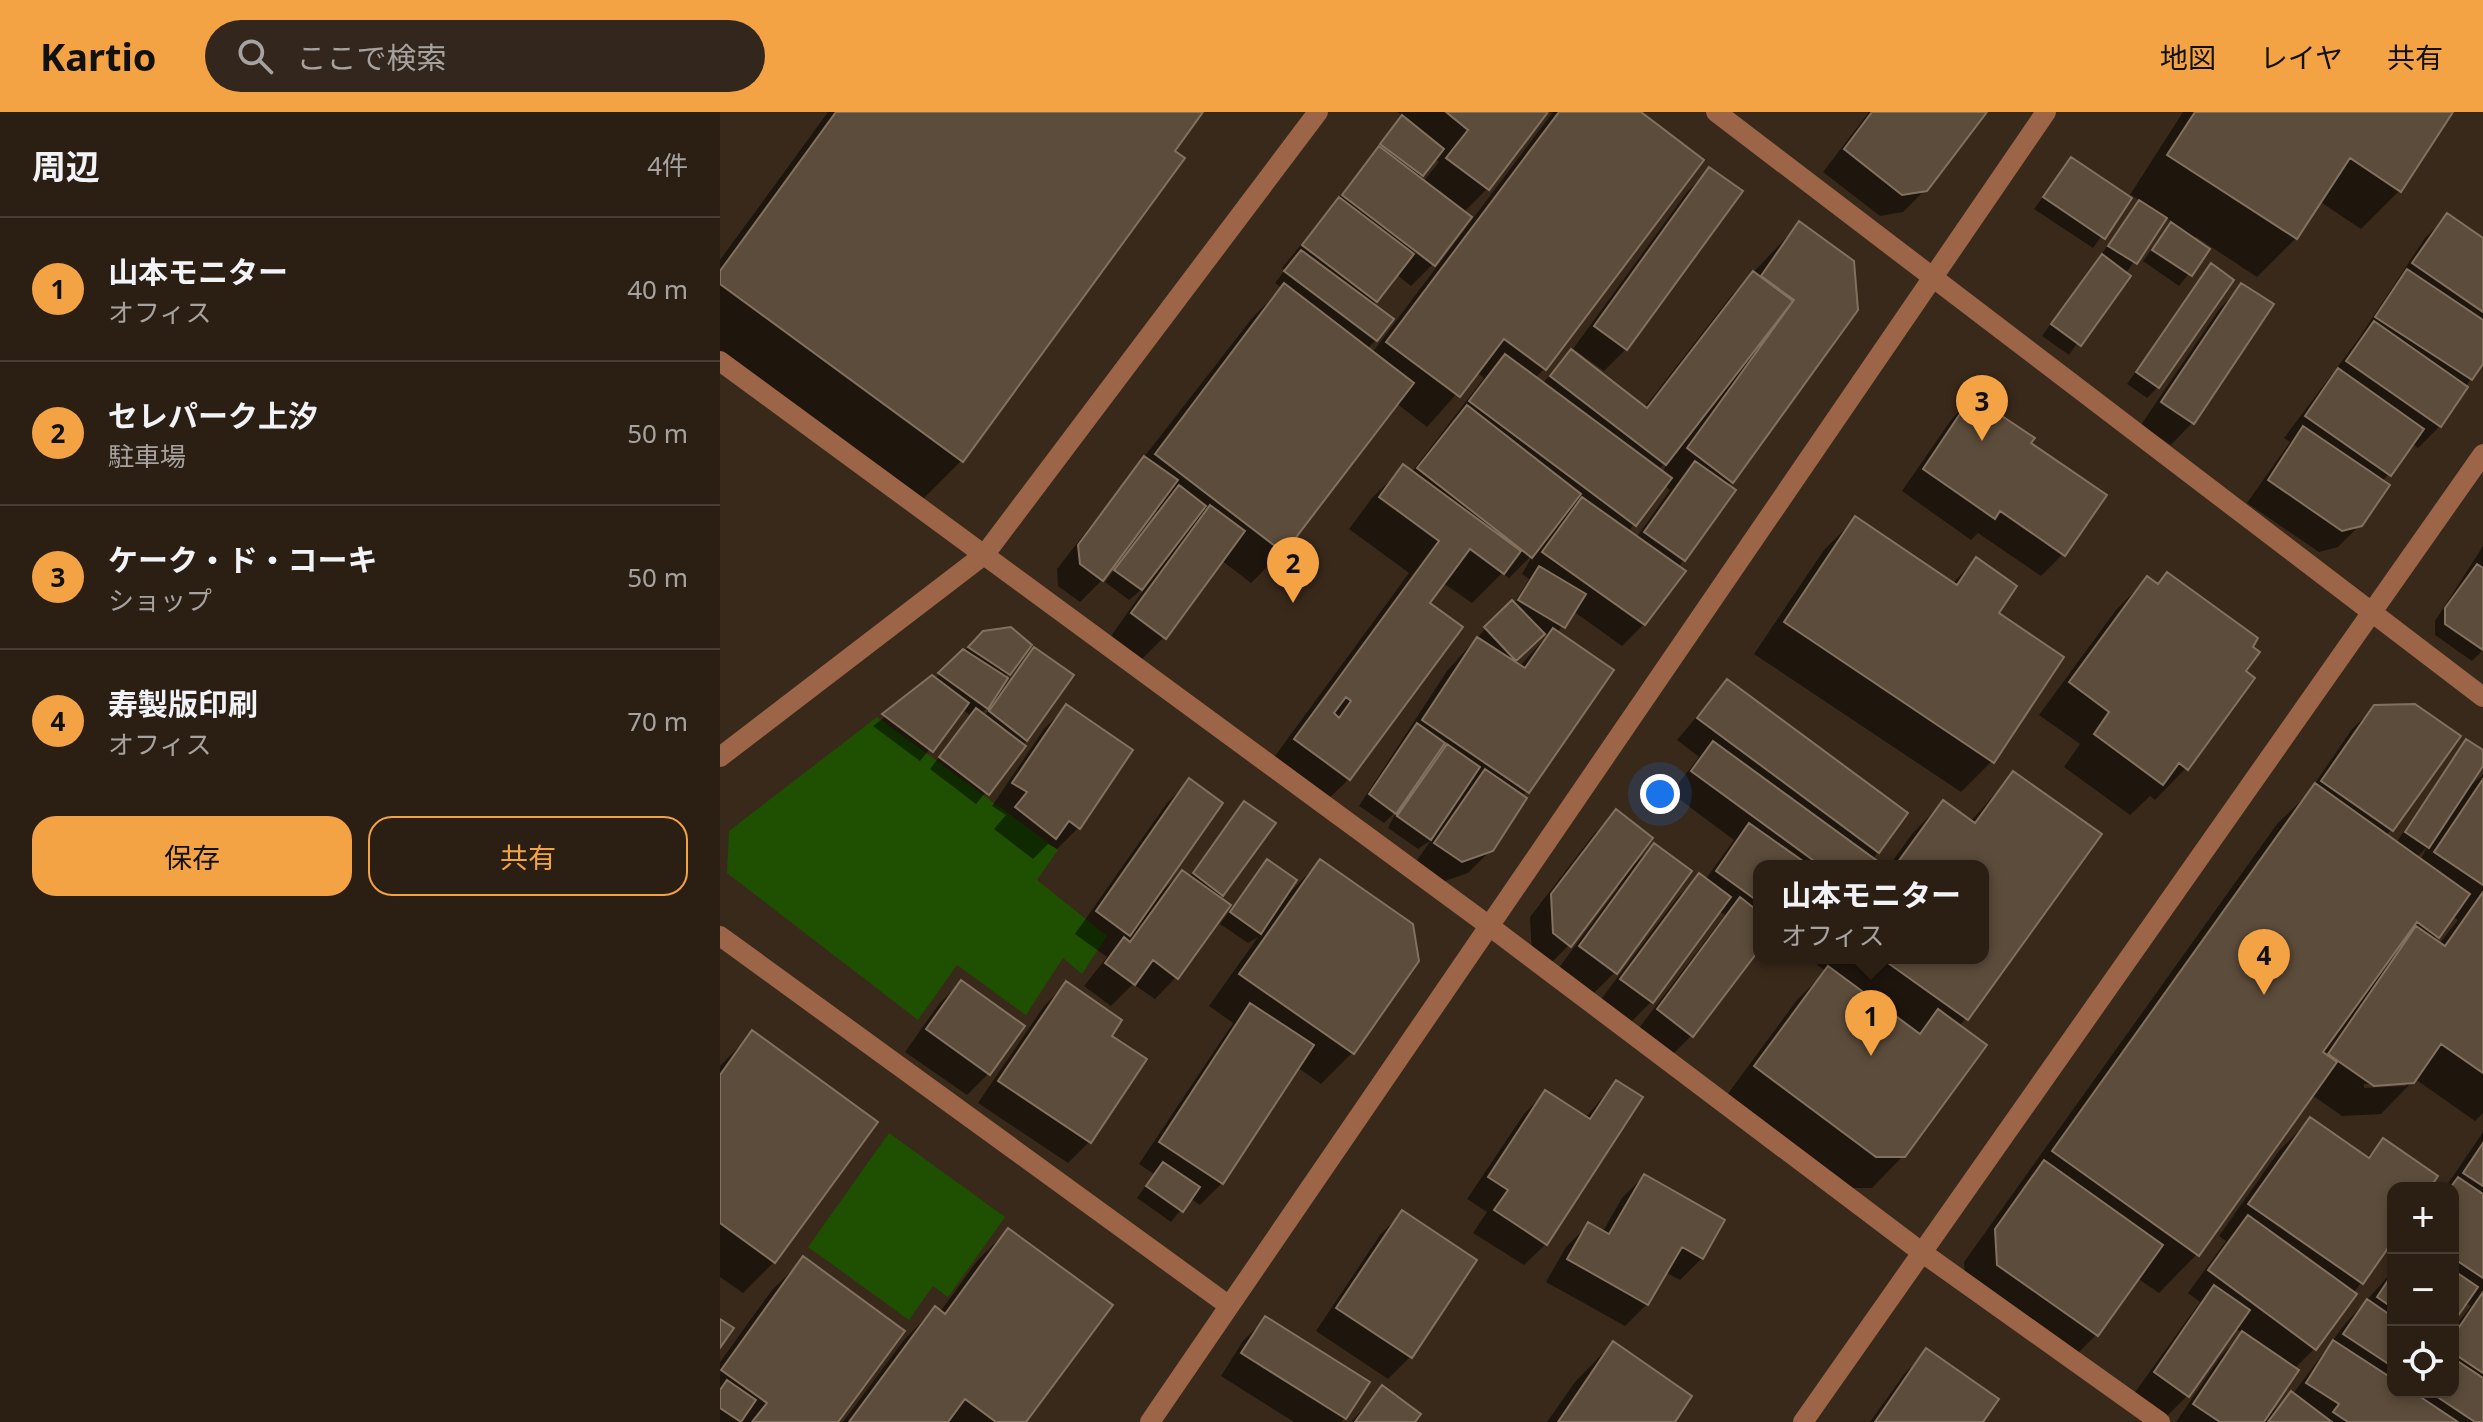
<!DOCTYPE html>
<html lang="ja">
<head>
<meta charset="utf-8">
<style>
	:root { --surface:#2b1f14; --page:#33271d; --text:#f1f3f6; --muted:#a6a2a0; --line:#473d34; --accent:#f4a344 }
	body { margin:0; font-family:"Noto Sans","Noto Sans JP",sans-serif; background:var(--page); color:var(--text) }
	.controls { position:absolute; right:24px; bottom:24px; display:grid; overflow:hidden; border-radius:16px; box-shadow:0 4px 12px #0003 }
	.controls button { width:72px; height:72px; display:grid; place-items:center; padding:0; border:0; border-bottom:2px solid var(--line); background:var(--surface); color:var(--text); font:40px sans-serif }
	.you { position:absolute; left:940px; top:682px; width:28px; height:28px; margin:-20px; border:6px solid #fff; border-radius:50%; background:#1a73e8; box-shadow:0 0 0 12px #1a73e833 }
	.badge { display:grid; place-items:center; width:52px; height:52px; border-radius:50%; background:var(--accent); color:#111; font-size:26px; font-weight:700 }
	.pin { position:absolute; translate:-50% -66px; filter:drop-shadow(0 2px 4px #0008) }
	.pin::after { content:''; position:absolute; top:42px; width:28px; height:24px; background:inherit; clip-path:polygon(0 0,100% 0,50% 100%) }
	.popup { position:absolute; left:1033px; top:748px; width:236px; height:104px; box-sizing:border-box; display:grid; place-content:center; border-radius:16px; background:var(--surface); filter:drop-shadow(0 2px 6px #0005); font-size:26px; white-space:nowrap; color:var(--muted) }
	.popup b { font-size:30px; color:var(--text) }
	.popup::after { content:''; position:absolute; left:50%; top:100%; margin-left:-16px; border:16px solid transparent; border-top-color:var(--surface) }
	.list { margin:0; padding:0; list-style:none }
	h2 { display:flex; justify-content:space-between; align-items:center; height:104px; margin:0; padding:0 32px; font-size:34px }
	h2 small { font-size:26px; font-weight:400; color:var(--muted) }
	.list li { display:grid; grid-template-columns:52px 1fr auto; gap:24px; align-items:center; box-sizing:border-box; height:144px; padding:0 32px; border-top:2px solid var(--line) }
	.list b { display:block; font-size:30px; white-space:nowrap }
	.list p { margin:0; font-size:26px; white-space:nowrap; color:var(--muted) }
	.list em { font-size:26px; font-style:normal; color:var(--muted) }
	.actions { display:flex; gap:16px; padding:24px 32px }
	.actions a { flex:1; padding:18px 0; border:2px solid var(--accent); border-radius:24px; text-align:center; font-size:28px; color:var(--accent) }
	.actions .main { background:var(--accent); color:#111 }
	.icon { flex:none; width:44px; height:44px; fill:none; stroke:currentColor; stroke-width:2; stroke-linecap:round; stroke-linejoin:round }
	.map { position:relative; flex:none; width:1763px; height:1310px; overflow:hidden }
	header { display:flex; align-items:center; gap:48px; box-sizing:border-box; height:112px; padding:0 40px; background:var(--accent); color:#111 }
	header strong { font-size:38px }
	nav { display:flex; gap:44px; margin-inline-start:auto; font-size:28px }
	.search { width:560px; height:72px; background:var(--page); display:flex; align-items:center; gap:20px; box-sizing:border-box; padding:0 28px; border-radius:44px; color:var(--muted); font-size:30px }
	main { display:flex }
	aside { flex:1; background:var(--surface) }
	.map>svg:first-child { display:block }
	.green { fill:#1f4f00 }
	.shadow { fill:#0007; fill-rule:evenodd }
	.building { fill:#5c4c3b; stroke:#83715f; stroke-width:2; fill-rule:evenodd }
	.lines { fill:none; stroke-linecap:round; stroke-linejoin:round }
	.minor { stroke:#9c6547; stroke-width:20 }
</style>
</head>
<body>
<header>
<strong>Kartio</strong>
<div class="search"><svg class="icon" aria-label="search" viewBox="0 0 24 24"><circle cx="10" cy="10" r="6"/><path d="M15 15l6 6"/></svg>ここで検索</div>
<nav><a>地図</a><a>レイヤ</a><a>共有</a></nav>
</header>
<main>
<aside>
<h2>周辺<small>4件</small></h2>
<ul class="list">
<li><span class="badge">1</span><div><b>山本モニター</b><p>オフィス</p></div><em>40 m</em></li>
<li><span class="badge">2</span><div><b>セレパーク上汐</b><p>駐車場</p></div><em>50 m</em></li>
<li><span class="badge">3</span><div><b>ケーク・ド・コーキ</b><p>ショップ</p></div><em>50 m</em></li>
<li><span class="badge">4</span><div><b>寿製版印刷</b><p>オフィス</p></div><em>70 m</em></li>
</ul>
<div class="actions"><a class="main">保存</a><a>共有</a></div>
</aside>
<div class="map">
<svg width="1763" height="1310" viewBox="0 0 1763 1310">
	<rect width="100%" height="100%" fill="#39291a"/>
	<path class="green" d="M157,605L338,738L317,768L387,824L362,862L343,846L306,903L237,853L198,908L7,761L9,719Z
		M169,1021L285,1105L228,1185L213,1174L189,1208L88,1135Z"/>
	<path class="shadow" d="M108,0H480L241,349L203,387L0,239V148Z
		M677,0H826L767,77L743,101L713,152L691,174L676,162L652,193L656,228L647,237L652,241L833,0H917L824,257L815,266L822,272L851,240L924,296L1011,184L1079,112L1132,150L1011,369L924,512L902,534L853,499L837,521L891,559L802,685L771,738L748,761L719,771L693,754L711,728L698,737L668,716L678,697L664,711L639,694L727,559L765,517L793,493L809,467L802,462L814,441L789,466L782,461L752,491L723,471L708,491L629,667L597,698L544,659L689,461L629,417L652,386L684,355L691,361L764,266L756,260L707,315L676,291L562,440L531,471L501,448L444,525L422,547L391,524L427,473L409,488L385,470L438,400L434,397L382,468L360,490L338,474L337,457L533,205L562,176L555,171L565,158L562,156L684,5ZM714,46L719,50L703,70L698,66ZM950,346L942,361L938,358ZM944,373L950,378L916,426L908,420ZM823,520L828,523L799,555L792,550Z
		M1149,0H1265L1205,78L1183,100L1160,104L1103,60Z
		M1463,0H1731L1680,78L1641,117L1599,89L1576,126L1537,165L1476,125L1474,128L1487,138L1459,174L1423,149L1453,110L1445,105L1349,243L1322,224L1420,89L1411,83L1373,136L1314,97L1351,47L1408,86Z
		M989,58L906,237L884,259L853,237L967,80Z
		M1727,104L1763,128V248L1720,314L1698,336L1691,331L1662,370L1641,412L1618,435L1599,440L1527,391L1570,330L1564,326L1637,229L1705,126Z
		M1491,154L1438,275L1427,286L1407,272Z
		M1522,174L1472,311L1451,333L1421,313L1500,196Z
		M1252,286L1308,332L1343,442L1321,464L1258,421L1251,428L1182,379L1231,308Z
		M1136,406L1232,472L1256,447L1276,501L1272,649L1241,680L1034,542L1104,438Z
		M1763,434V538L1752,549L1715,523V509Z
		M1447,462L1466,656L1435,688L1430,684L1410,703L1344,655L1360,632L1319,603L1396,498L1427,467L1436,473Z
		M264,521L288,561L276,581L279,583L314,537L351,564L303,634L256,692L210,657L251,604L242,597L200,649L153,614L214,567ZM270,593L271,594L264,605L261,602Z
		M1007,569L1158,739L1149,754H1039V835L972,923L950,945L916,920L1005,803L999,799L931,890L909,912L879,890L957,786L979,764L985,768L1014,728L951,681L979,645L957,628Z
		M346,595L359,715L337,737L328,732L313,747L274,717L286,703L272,694L324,617Z
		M1655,595L1671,718L1665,724L1676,731L1736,641L1747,630L1763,640V651L1745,678L1763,663V1001L1755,1009L1695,967L1661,1002L1622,1004L1592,983L1477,1142L1439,1181L1417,1166L1376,1223L1345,1254L1246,1184L1244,1150L1557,712L1587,683L1632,617ZM1707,735L1700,749L1696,746ZM1732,804L1738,808L1719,832L1713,828ZM1686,970V974L1644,976V972Z
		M1293,662L1379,722L1239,915L1183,1044L1152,1076H1124L1004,987L1077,888L1106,859L1097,853L1103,846H1263V754H1169L1192,722L1223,690L1250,710Z
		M469,669L434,786L463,760L469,765L524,691L502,783L456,865L435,887L413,872L391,894L364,874L387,845L355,822L447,691Z
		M896,700L907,758L934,734L895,860L873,882L838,857L898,776L895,773L849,833L827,855L812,843L810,805L874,722Z
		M547,749L567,783L600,750L697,849L632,941L601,972L577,955L502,1071L480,1093L470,1086L451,1110L417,1086L434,1062L419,1052L513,911L489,894L538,825L528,831L500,812Z
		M241,870L269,961L247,983L185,940L219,892Z
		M346,872L389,924L370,1029L348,1051L258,991L324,894Z
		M32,921L54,1150L23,1181L0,1165V954Z
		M896,970L826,1132L804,1153L753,1121L767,1100L747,1087L804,1002L826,980L865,1006Z
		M1590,1007L1646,1046L1663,1028L1707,1076H1673V1125L1595,1236L1574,1257L1545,1305L1572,1283L1625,1212L1673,1159V1280H1733V1217L1751,1194L1745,1190L1733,1208V1076H1725L1763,1020V1310H1456L1501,1244L1523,1221L1515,1216L1468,1283L1446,1305L1413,1283L1480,1190L1468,1181L1506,1129L1499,1124L1559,1039Z
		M924,1064L982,1146L960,1168L945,1160L927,1192L905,1214L826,1170L846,1135L868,1113L882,1121L902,1086Z
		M682,1101L754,1149L690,1245L668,1267L596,1219L660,1123Z
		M288,1118L304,1310H123L184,1228L215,1196L220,1200L257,1149Z
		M84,1147L116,1310H0V1250L52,1178Z
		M545,1207L625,1306L621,1310H574L501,1264L523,1229Z
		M893,1231L952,1310H827L855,1270Z
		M1207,1239L1261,1310H1150L1185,1261Z
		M662,1276L693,1310H631Z"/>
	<path class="building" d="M116,0H483L455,39L465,46L243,350L0,172V159Z
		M726,0H828L769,78L726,46L748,18Z
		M839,0H921L984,48L826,258L784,227L740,285L666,230Z
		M1152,0H1267L1207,79L1182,83L1124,37Z
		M1475,0H1733L1681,80L1630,46L1577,127L1447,43Z
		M682,3L724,37L703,64L660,32Z
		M659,34L752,105L715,154L622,83Z
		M1351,45L1412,86L1385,127L1323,85Z
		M989,55L1023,79L907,238L874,214Z
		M619,85L694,142L657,190L582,133Z
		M1419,88L1447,106L1417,152L1388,134Z
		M1727,101L1763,126V200L1692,151Z
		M1079,109L1134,149L1138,198L1013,371L967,336L1074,188L1041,164Z
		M1451,110L1490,137L1472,164L1432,138Z
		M581,138L674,207L657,229L564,159Z
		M1382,142L1411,164L1361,234L1331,212Z
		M1491,151L1514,168L1439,276L1416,260Z
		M1687,157L1763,208V252L1752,268L1655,205Z
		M1033,159L1073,189L946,353L830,264L851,237L927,296Z
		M564,171L694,271L564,441L435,342Z
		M1521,171L1554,192L1474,312L1441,290Z
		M1654,209L1748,275L1721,315L1626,249Z
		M785,242L952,366L916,414L749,289Z
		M1618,256L1704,317L1671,364L1585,304Z
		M1252,284L1315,326L1311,331L1387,383L1345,444L1280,399L1275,407L1203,357Z
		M747,293L861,382L812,446L697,356Z
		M1583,314L1670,373L1642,414L1622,419L1548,368Z
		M424,344L458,368L383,469L360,452L358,433Z
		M975,349L1016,378L965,449L924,420Z
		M683,352L801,439L784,462L750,437L710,491L743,515L630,668L574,627L719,429L659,385ZM626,585L631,589L619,606L614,601Z
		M459,373L486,394L422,478L394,458Z
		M862,385L966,459L925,513L822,440Z
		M490,393L525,419L446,527L411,501Z
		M1135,404L1237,473L1256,445L1297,474L1279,501L1344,545L1274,651L1064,510Z
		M1757,452L1763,456V538L1725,512V496Z
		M819,454L866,482L845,516L798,488Z
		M1447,460L1538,526L1533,535L1540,540L1526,559L1535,566L1468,658L1459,651L1443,673L1374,622L1389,600L1349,570L1427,464L1438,472Z
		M792,488L825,522L796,549L764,515Z
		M291,515L312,533L290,563L248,535L263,519Z
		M833,516L894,558L809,681L702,608L757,525L805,556Z
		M314,535L354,563L307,629L269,599Z
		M243,537L288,566L268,597L218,561Z
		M212,563L249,591L213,640L162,602Z
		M1007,567L1188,701L1159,741L977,606Z
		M346,592L413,638L360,717L349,709L336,727L295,695L307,680L292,671Z
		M1695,592L1741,624L1673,719L1601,669L1654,593Z
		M256,596L306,634L269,683L219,645Z
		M697,611L725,631L676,702L649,682Z
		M1746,627L1763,638V654L1709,736L1685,720Z
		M993,629L1156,748L1151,754H1101L971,659Z
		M727,632L760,655L711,728L677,704Z
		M765,657L807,686L773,739L742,750L714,731Z
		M1293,659L1382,722L1248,908L1161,846H1263V754H1175L1223,688L1255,711Z
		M469,666L503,691L410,824L376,799Z
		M1763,667V773L1714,740Z
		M1595,671L1750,782L1719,826L1697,810L1603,940L1617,950L1479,1144L1332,1039Z
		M524,689L556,711L503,784L473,761Z
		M896,697L933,726L851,835L833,821L831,782Z
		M1029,711L1090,754H1039V790L996,759Z
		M934,731L972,759L897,862L859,834Z
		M547,747L577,768L541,822L510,800Z
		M600,747L693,812L699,849L634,942L519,862Z
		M462,758L511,793L458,867L433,848L415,873L385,851L404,825L410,830Z
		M979,761L1011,785L933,891L900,867Z
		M1763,780V961L1721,932L1694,971L1654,974L1608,942L1696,814L1725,834Z
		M1020,785L1039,800V838L973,925L937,897Z
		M1108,854L1200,922L1218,897L1267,933L1185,1045H1156L1034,954Z
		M241,868L305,914L270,963L206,917Z
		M346,869L402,908L392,924L427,947L371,1031L278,969Z
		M530,891L594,933L503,1072L439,1030Z
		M32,918L158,1010L55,1151L0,1111V963Z
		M896,968L923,985L827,1133L774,1098L788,1078L768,1065L825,978L870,1007Z
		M1590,1005L1649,1046L1663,1026L1718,1064L1710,1076H1673V1129L1643,1172L1528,1092Z
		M1763,1031V1074L1743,1061Z
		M1324,1048L1443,1133L1378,1224L1277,1153L1275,1117Z
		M443,1050L480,1075L463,1100L426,1074Z
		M924,1062L1005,1108L983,1147L962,1135L928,1193L847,1147L868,1110L889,1122Z
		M1738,1065L1763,1082V1166L1733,1146L1730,1076Z
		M682,1098L757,1148L692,1246L616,1196Z
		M1528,1103L1637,1182L1596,1238L1488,1158Z
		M288,1116L393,1193L306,1310H276L245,1287L228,1310H129L215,1194L225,1202Z
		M83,1144L185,1219L118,1310H32L47,1291L1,1258Z
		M1733,1158L1758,1175L1733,1211Z
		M1673,1161V1196L1657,1185Z
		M1494,1173L1530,1198L1469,1285L1434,1260Z
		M1763,1180V1261L1733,1241V1224Z
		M1647,1187L1673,1205V1255L1623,1222Z
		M545,1204L650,1270L626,1307L521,1241Z
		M0,1207L14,1216L0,1236Z
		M1522,1219L1579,1258L1544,1310H1500L1473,1292Z
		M1613,1228L1673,1267V1280H1693L1738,1310H1628L1613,1300L1619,1292L1586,1271Z
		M893,1229L972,1284L955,1310H838Z
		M1206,1236L1279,1287L1263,1310H1155Z
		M1733,1246L1763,1266V1310H1755L1710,1280H1733Z
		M7,1268L36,1288L21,1310L0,1296V1278Z
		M662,1273L701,1302L695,1310H635Z
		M1571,1279L1612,1310H1548Z"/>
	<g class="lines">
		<path class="minor" d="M996,0L1763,585
			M0,249L768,813L1200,1139L1440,1310
			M0,645L265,442L598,0
			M0,824L508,1193
			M430,1310L1326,0
			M1083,1310L1763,342"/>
	</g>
</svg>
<div class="controls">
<button>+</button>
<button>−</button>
<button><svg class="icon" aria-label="locate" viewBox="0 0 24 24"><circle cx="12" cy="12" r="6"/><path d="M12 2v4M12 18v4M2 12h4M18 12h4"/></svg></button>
</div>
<div class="you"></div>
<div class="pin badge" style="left:1151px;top:944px">1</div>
<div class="popup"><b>山本モニター</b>オフィス</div>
<div class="pin badge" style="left:573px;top:491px">2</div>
<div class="pin badge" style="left:1262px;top:329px">3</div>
<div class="pin badge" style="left:1544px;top:883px">4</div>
</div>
</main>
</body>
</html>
